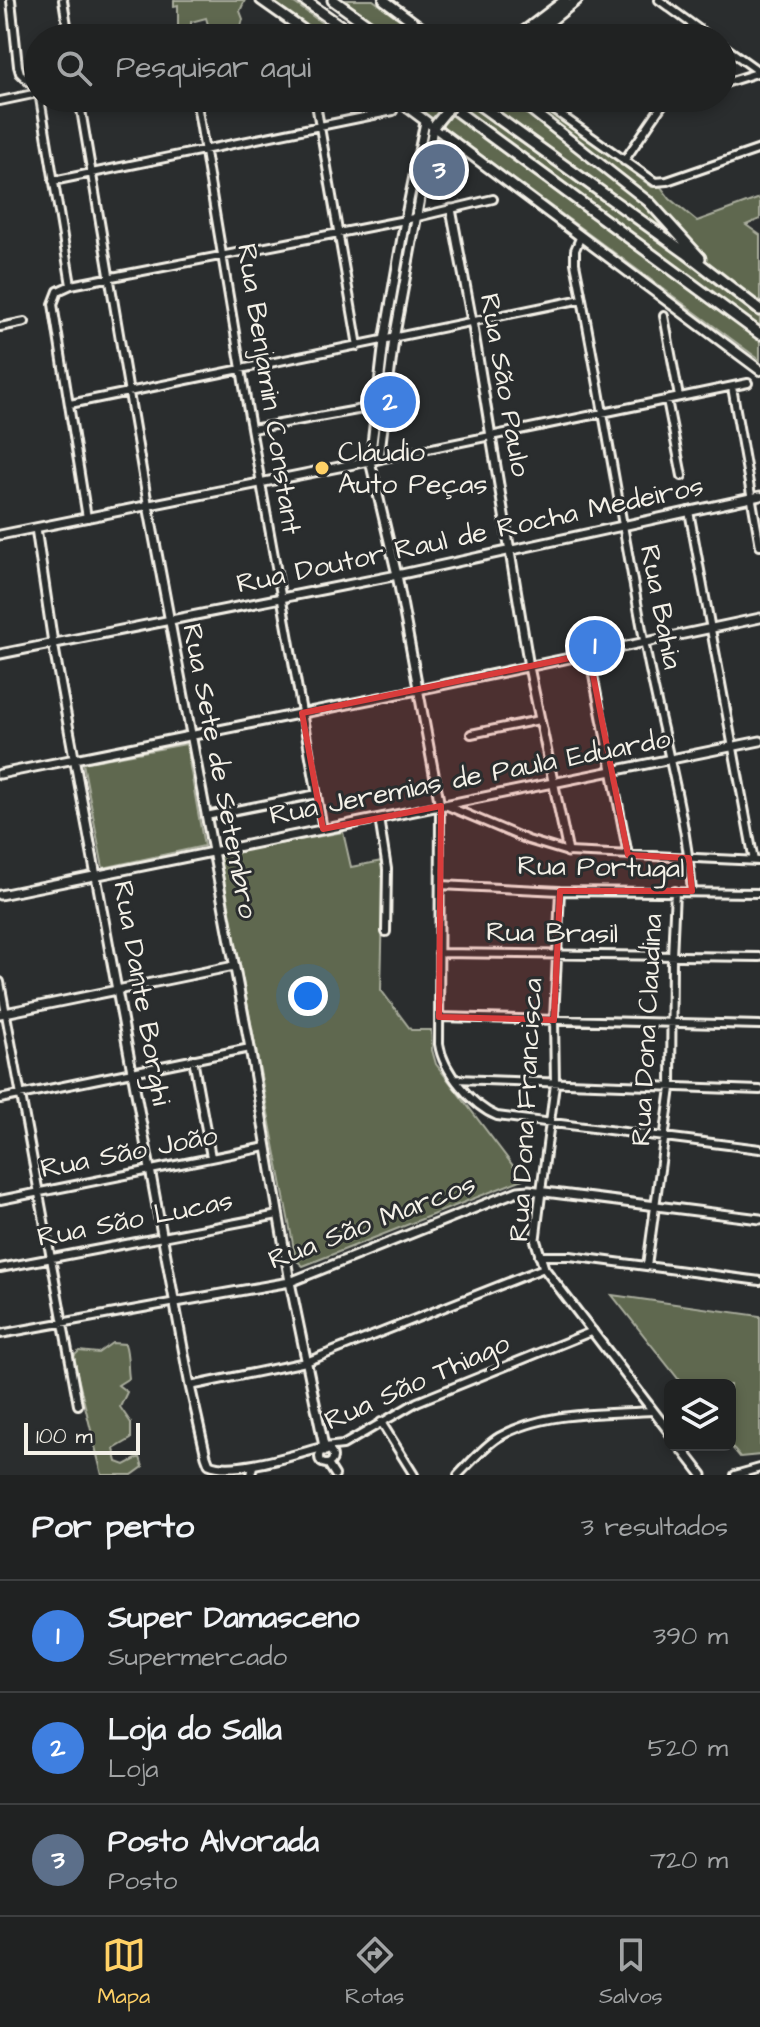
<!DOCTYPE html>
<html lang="pt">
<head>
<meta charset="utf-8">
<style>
	:root { --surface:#202222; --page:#2d2f2f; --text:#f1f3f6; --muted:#a2a4a5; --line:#3d3f40; --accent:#ffd166 }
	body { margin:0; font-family:"Architects Daughter",sans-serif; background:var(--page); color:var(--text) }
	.controls { position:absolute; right:24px; bottom:24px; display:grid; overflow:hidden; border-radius:12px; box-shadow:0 4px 12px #0003 }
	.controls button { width:72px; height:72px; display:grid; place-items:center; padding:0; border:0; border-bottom:2px solid var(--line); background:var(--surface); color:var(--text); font:40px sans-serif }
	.scale { position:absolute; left:24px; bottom:20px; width:116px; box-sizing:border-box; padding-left:8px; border:4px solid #f4f1e8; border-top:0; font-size:22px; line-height:28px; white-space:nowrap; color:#f4f1e8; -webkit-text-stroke:6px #2a2d2e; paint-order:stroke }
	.you { position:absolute; left:308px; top:996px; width:28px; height:28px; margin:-20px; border:6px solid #fff; border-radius:50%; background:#1a73e8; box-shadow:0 0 0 12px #1a73e833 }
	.badge { display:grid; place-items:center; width:52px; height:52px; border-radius:50%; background:var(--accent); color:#fff; font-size:26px; font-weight:700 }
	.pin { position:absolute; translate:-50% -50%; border:4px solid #fff; box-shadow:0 2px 8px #0006 }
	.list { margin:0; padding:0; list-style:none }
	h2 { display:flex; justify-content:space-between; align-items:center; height:104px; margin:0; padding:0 32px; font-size:34px }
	h2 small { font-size:26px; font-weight:400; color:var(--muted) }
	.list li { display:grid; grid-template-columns:52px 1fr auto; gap:24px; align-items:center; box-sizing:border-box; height:112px; padding:0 32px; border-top:2px solid var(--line) }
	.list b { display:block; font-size:30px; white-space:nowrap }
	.list p { margin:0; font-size:26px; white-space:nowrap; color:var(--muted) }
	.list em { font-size:26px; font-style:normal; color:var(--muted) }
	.icon { flex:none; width:44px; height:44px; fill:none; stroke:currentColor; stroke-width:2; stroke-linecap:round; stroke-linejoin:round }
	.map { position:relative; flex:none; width:760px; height:1475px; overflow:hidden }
	.search { position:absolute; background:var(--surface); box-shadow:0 4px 12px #0003; left:24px; right:24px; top:24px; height:88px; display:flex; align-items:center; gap:20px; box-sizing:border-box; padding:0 28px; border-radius:44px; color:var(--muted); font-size:30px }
	.sheet { height:440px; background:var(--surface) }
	nav { display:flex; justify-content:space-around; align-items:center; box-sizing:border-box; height:112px; border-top:2px solid var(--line); background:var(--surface); font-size:22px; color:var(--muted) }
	nav a { display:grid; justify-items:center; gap:4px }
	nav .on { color:var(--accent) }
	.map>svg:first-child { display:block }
	.green { fill:#5e684f; stroke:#a9ac9c; stroke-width:2 }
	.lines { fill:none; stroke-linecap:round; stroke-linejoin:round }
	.minor-casing { stroke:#f4f1e8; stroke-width:12 }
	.tertiary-casing { stroke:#f4f1e8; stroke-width:13 }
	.secondary-casing { stroke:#f4f1e8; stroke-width:14 }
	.primary-casing { stroke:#f4f1e8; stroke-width:15 }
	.minor { stroke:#2a2d2e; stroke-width:6 }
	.tertiary { stroke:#2a2d2e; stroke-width:7 }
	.secondary { stroke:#2a2d2e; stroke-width:8 }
	.primary { stroke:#2a2d2e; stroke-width:9 }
	.secondary-bridge-casing { stroke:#f4f1e8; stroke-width:14; stroke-linecap:butt }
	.secondary-bridge { stroke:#2a2d2e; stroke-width:8 }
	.marked { fill:#d93c3b; fill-opacity:0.2; stroke:#d93c3b; stroke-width:6; stroke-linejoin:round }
	.poi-dot { fill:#ffd166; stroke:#2a2d2e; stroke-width:3 }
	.labels { text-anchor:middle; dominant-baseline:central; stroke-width:6; stroke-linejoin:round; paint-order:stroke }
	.street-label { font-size:28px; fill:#f4f1e8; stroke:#2a2d2e }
	.poi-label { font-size:28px; fill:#f4f1e8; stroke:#2a2d2e; text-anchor:start }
</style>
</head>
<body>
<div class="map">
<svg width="760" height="1475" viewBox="0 0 760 1475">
	<rect width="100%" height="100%" fill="#2a2d2e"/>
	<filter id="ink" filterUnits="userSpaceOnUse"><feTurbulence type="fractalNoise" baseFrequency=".0125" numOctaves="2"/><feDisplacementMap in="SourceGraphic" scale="16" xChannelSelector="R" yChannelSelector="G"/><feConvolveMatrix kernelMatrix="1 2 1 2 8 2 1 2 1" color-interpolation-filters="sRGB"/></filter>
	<g filter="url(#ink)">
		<path class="green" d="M174,0H245L240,11L243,19L240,30L235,32L230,26L209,28L206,18L191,22V31L178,27V5L174,6Z
			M268,0H290L343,38H323Z
			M343,0H373L425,38H396Z
			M404,98H427L760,341V360Z
			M445,98H459L683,259L760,318V328L541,165Z
			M479,98H504L527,113L647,205L662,228Z
			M521,98H533L652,187H661L670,199L697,221L760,198V219L746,225L760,235V305L716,272L649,197L626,177Z
			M186,744L204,846L103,868L83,763Z
			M343,832L351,867L382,861L384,865L381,990L411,1030H431L432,1050L436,1064L523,1179L303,1266L296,1260L219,855Z
			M612,1295L760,1316V1455L740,1457L730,1445V1385H683Z
			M112,1343L125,1344C129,1355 127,1366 129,1378L118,1385L127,1392L120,1407L131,1423V1439L114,1449L117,1462L125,1465L140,1457L143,1467L132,1475H102L73,1357L79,1351L98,1353Z"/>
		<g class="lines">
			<defs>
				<path id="minor" d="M11,0L18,66L20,73L38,91
					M63,0L69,38
					M659,0L711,38
					M722,45L760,72
					M722,84L760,72
					M40,98L71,285
					M79,98L148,505
					M196,98L248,411L323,829
					M315,98L358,346
					M537,98L655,182L667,181L760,149
					M0,101L38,93
					M624,161L667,98
					M53,181L393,111
					M580,238L575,250V263C600,388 620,514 644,640C659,723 685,805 692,891
					M664,316L679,397
					M0,327L25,322
					M732,387L760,546
					M667,400L682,476
					M70,404L582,299
					M252,429L385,405
					M379,459L748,383
					M689,511L754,861
					M87,518L53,304L58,291L71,285L405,220L493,199
					M589,654L628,855
					M471,734L539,720
					M445,805L528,840L568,852L760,861
					M440,806L439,1044C443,1071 472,1106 497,1116L760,1149
					M206,816L317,794
					M379,818L387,869L386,932
					M441,885L560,891L760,893
					M439,953L760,957
					M0,982L78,1405
					M439,1017L760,1025
					M193,1059L211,1157
					M456,1079L760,1090
					M0,1099L250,1048
					M541,1191L555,1084L554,1020L560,891
					M0,1200L266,1147
					M539,1256H570L760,1281
					M647,1266L671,1088L672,957L675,891
					M0,1268L278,1215
					M0,1334L176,1302
					M190,1386L306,1362L544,1268
					M381,1422L414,1475
					M324,1447L343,1445L417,1402L593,1331
					M319 1457a7 7 0 1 1 14 0a7 7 0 1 1-14 0Z
					M328,1464L335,1475
					M251,1475L253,1466
					M458,1475C471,1462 484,1446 499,1437C544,1411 603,1414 653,1411
					M735,1475L760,1468"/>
				<path id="tertiary" d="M425,122L405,220L384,341L370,461L397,575L440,806
					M451,209L472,321L529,667L568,852
					M148,505L250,1048L290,1282L325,1451
					M36,528L53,643L190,1386L206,1456L209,1464C234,1475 296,1454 324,1447
					M0,535L379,459L394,339L433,128
					M0,654L397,575L760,496
					M0,774L418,690L760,618
					M0,895L760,741
					M0,1014L234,966
					M541,1191L535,1239L544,1268L670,1433
					M176,1302L290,1282L518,1191L529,1190L760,1219
					M679,1445L702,1475"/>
				<path id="secondary" d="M261,0L315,38
					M384,0L435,38
					M515,38L565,0
					M529,38L577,0
					M395,98L760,370
					M516,98L650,203"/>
				<path id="primary" d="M304,0L357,38
					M333,0L386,38
					M439,98L760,334
					M470,98L686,253L760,310
					M650,203L700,258"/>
			</defs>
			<use href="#minor" class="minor-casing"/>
			<use href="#tertiary" class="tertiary-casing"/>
			<use href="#secondary" class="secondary-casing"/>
			<use href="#primary" class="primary-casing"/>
			<use href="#minor" class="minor"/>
			<use href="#tertiary" class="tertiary"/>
			<use href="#secondary" class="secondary"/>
			<use href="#primary" class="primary"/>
			<defs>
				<path id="secondary-bridge" d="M435,125L457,98"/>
			</defs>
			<use href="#secondary-bridge" class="secondary-bridge-casing"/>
			<use href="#secondary-bridge" class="secondary-bridge"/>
		</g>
	</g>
	<path class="marked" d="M589,654L628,855L689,858L692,891H560L554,1020L439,1017L441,806L323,829L302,713Z"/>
	<circle class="poi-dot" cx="322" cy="468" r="8"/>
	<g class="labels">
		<g class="street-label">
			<text transform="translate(505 385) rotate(80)">Rua São Paulo</text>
			<text transform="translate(269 389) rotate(81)">Rua Benjamin Constant</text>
			<text transform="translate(470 535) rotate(-12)">Rua Doutor Raul de Rocha Medeiros</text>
			<text transform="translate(661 607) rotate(79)">Rua Bahia</text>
			<text transform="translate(220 771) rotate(79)">Rua Sete de Setembro</text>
			<text transform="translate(470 777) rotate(-11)">Rua Jeremias de Paula Eduardo</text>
			<text transform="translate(601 867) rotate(1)">Rua Portugal</text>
			<text transform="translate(552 933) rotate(1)">Rua Brasil</text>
			<text transform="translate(142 993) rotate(80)">Rua Dante Borghi</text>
			<text transform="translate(647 1030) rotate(-87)">Rua Dona Claudina</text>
			<text transform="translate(526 1110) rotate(-87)">Rua Dona Francisca</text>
			<text transform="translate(129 1152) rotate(-11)">Rua São João</text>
			<text transform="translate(135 1219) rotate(-11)">Rua São Lucas</text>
			<text transform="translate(372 1222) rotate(-21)">Rua São Marcos</text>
			<text transform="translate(417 1382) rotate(-24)">Rua São Thiago</text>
		</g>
		<g class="poi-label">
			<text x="338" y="452">Cláudio<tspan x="338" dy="32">Auto Peças</tspan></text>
		</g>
	</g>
</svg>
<div class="controls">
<button><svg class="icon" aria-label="layers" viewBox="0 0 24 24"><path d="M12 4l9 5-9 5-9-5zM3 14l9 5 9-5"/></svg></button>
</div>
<div class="scale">100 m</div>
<div class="you"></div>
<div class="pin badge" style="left:595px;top:646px;background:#3f7fe0">1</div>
<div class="pin badge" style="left:390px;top:402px;background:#3f7fe0">2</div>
<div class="pin badge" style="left:439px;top:170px;background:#5c6f8a">3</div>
<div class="search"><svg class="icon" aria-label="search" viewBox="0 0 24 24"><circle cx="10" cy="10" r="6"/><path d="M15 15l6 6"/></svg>Pesquisar aqui</div>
</div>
<section class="sheet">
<h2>Por perto<small>3 resultados</small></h2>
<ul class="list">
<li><span class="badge" style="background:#3f7fe0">1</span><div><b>Super Damasceno</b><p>Supermercado</p></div><em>390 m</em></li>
<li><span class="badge" style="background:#3f7fe0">2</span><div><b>Loja do Salla</b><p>Loja</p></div><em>520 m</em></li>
<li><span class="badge" style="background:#5c6f8a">3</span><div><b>Posto Alvorada</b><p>Posto</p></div><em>720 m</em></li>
</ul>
</section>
<nav>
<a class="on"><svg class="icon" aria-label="map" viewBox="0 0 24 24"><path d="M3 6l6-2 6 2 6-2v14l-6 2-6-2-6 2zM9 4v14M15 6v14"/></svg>Mapa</a>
<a><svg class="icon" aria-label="directions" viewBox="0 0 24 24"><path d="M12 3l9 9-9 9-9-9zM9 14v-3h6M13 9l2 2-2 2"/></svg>Rotas</a>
<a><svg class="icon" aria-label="saved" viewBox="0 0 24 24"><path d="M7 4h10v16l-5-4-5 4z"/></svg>Salvos</a>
</nav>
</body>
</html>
